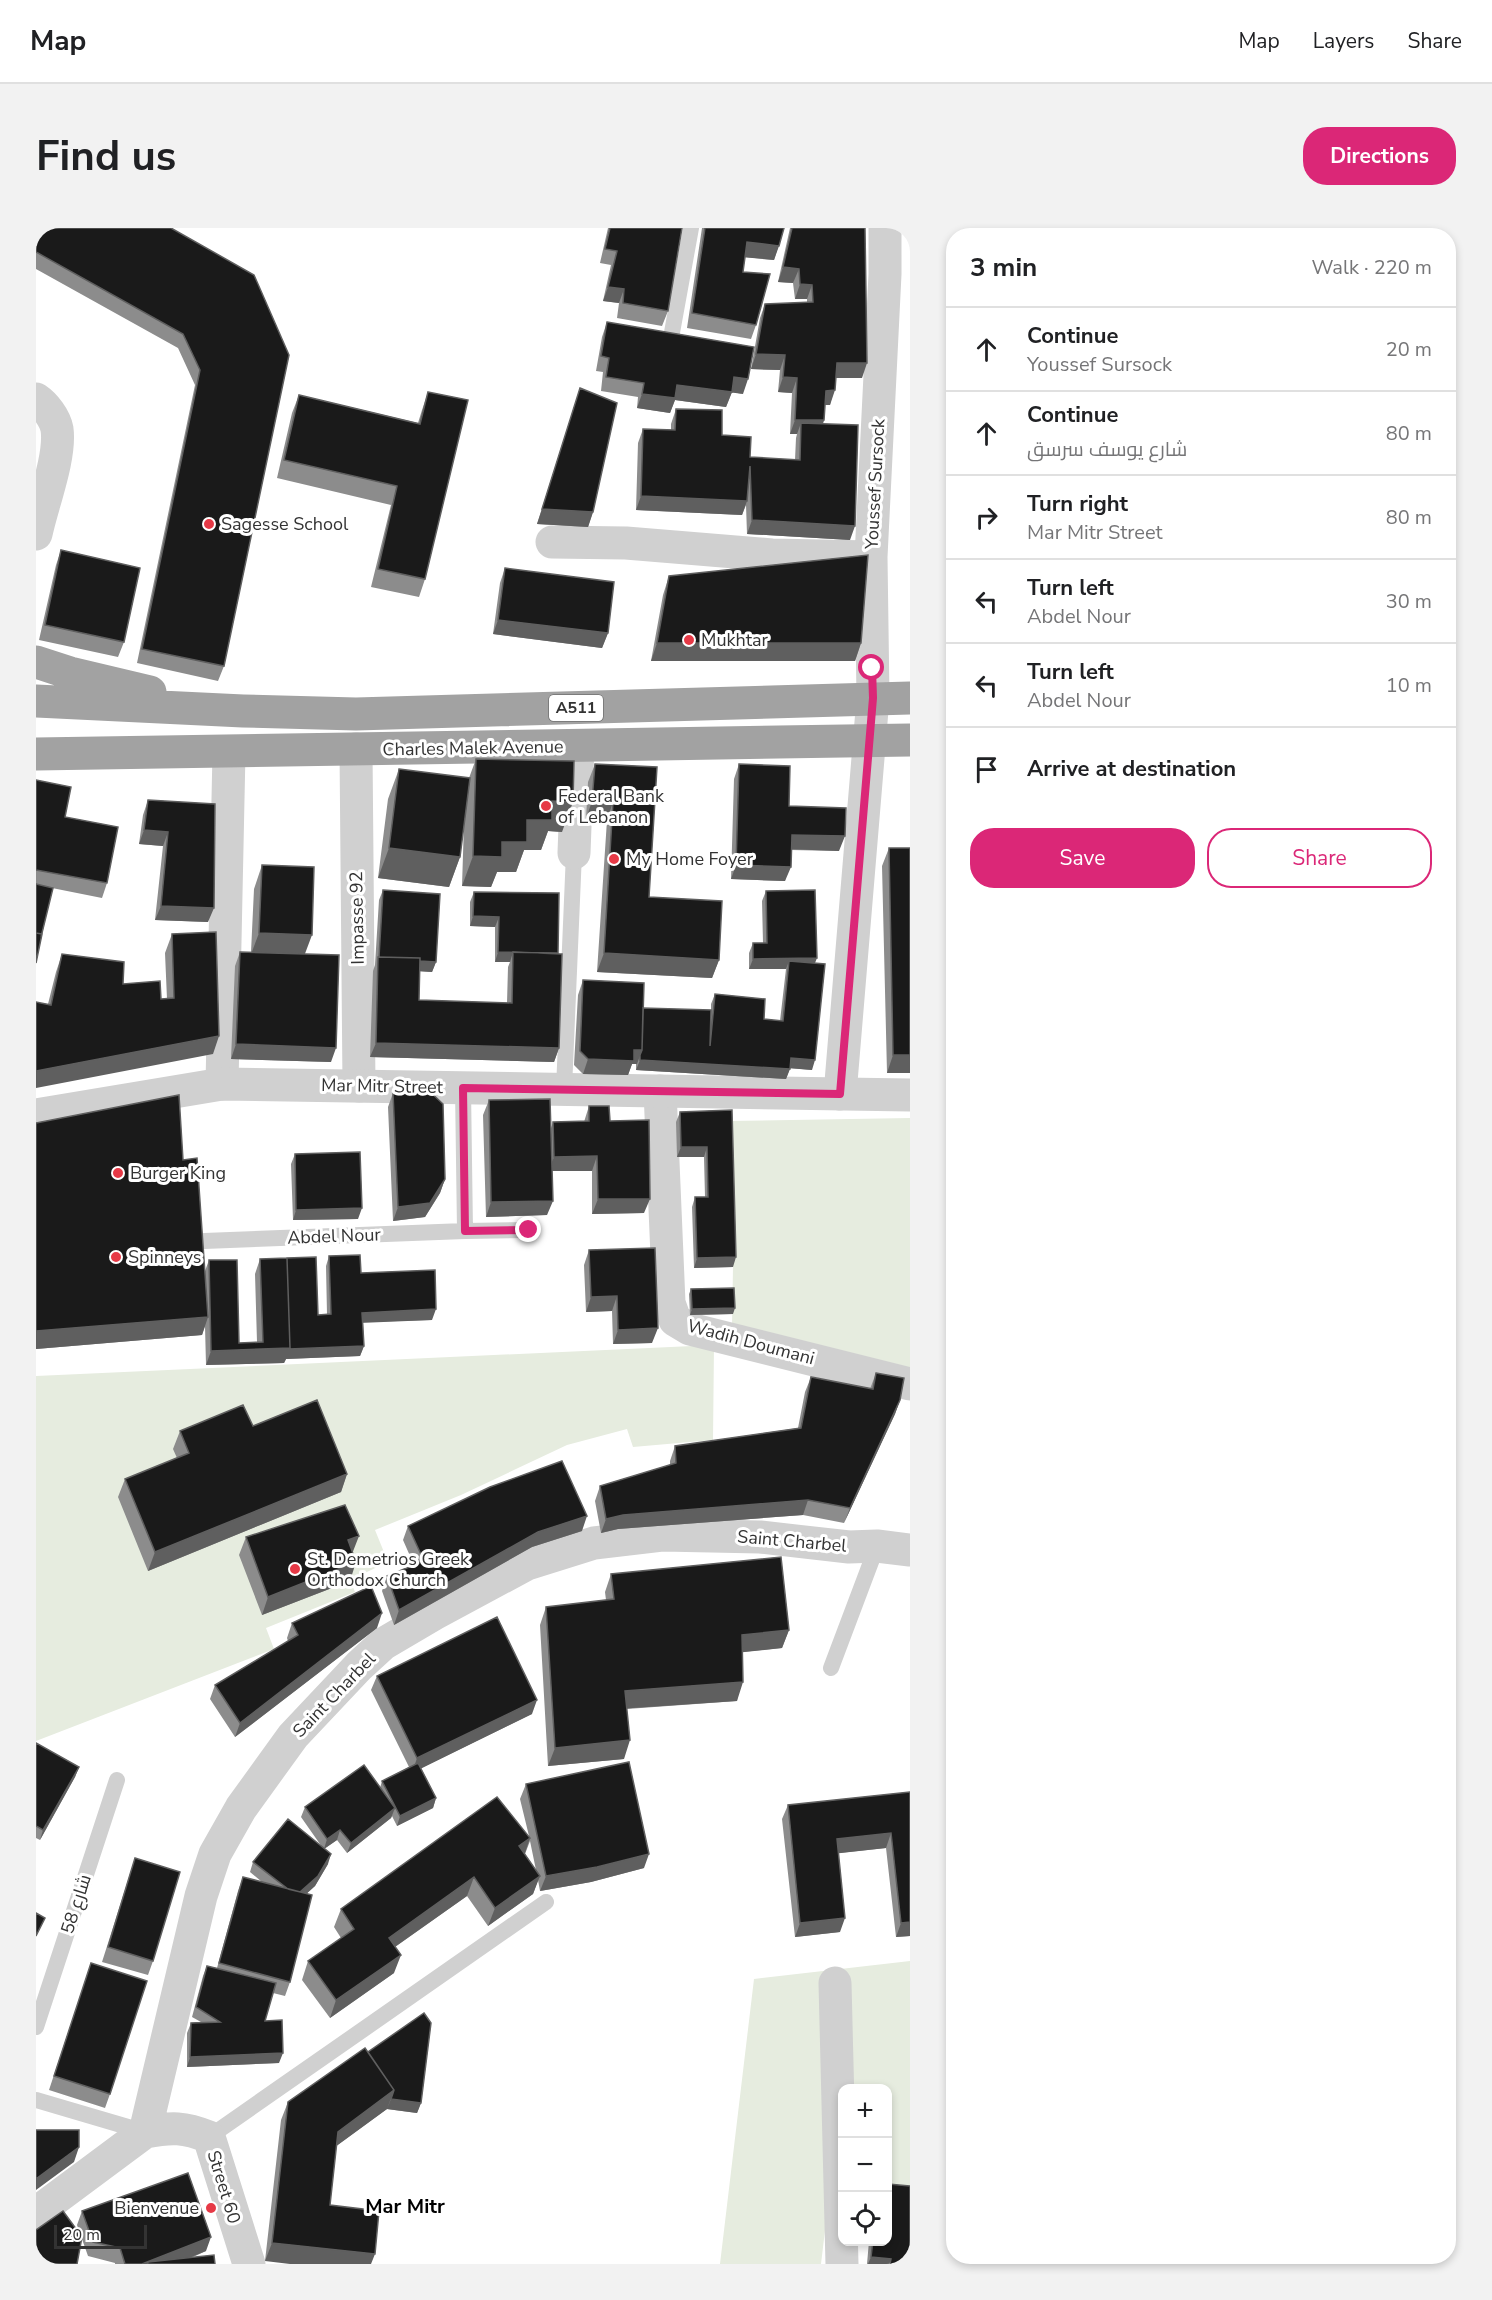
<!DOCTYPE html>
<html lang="en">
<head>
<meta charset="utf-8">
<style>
	:root { --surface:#fff; --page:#f2f2f2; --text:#202124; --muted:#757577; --line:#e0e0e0; --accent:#db2777 }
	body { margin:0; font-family:"Nunito Sans",Cairo,sans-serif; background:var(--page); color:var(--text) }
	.controls { position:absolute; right:18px; bottom:18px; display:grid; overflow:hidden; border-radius:12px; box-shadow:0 3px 9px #0003 }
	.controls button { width:54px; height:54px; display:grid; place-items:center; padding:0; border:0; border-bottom:2px solid var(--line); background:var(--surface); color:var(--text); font:30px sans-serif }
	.scale { position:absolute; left:18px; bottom:15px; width:93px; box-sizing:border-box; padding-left:6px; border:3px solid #333; border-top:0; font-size:16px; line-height:21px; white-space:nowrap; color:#333; -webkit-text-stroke:4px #fff; paint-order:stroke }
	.stop { position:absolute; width:18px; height:18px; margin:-14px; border:4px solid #db2777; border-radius:50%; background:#fff }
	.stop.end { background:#db2777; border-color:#fff; box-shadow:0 2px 6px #0008 }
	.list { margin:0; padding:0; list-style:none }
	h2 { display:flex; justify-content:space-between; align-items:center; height:78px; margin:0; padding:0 24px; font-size:26px }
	h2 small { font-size:20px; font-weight:400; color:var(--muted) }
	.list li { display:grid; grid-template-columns:39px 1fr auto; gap:18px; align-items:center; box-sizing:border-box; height:84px; padding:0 24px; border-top:2px solid var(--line) }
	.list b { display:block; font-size:22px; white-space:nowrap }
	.list p { margin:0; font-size:20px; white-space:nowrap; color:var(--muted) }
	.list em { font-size:20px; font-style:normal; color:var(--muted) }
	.actions { display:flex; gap:12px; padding:18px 24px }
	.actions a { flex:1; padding:14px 0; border:2px solid var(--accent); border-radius:24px; text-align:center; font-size:21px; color:var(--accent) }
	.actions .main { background:var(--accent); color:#fff }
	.icon { flex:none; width:33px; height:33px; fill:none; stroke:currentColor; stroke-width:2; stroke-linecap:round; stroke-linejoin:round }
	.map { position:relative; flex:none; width:874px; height:2036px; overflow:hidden; border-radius:24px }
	header { display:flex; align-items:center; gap:36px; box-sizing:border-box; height:84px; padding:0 30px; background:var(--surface); border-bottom:2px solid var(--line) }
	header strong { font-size:28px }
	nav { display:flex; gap:33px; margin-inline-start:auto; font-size:21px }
	.intro { display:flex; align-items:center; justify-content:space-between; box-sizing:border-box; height:144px; padding:0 36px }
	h1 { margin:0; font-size:42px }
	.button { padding:15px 27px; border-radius:24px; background:var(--accent); color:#fff; font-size:21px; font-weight:700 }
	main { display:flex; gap:36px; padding:0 36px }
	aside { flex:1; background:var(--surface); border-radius:24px; box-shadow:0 3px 9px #0003 }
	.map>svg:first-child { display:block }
	.green { fill:#e6ecdf }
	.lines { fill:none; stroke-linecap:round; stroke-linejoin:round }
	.service { stroke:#d0d0d0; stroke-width:16 }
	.minor { stroke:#d0d0d0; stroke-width:33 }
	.tertiary { stroke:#d0d0d0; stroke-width:33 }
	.trunk { stroke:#a2a2a2; stroke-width:33 }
	.wall { fill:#8c8c8c; fill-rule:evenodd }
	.shaded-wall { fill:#5f5f5f }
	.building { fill:#1a1a1a; stroke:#5f5f5f; stroke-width:1.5 }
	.route { stroke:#db2777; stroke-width:8 }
	.poi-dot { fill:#e63946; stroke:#fff; stroke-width:2 }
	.labels { text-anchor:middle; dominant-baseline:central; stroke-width:6; stroke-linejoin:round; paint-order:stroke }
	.shield { fill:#fff; stroke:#707070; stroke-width:1.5 }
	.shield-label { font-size:16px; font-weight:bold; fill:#333 }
	.street-label { font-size:18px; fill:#333; stroke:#fff }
	.poi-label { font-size:18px; fill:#333; stroke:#fff; text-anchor:start }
	.neighbourhood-label { font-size:20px; font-weight:bold; fill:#000; stroke:#fff }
</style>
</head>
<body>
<header>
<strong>Map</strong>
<nav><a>Map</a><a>Layers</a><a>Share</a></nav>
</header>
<div class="intro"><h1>Find us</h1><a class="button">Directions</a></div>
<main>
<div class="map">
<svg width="874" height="2036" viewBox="0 0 874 2036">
	<rect width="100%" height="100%" fill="#fff"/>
	<path class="green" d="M874,890V1146L696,1098L697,1039L692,893Z
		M678,1117L677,1212L597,1219L591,1201L531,1217L425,1267L339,1302L352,1334L314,1352L319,1364L230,1400L238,1421L0,1513V1148Z
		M874,1733V1963L852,1960V1860H806L785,2036H684L718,1751Z"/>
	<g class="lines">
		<path class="service" d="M635,110L655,0
			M528,861L538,625
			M429,1003L493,1002
			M168,1013L429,1003L427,860
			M795,1440L841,1318
			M0,1799L81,1552
			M0,1872L109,1904
			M173,1909L510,1674"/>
		<path class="minor" d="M0,171C9,177 19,190 21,201C25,229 6,277 0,306
			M516,314L590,315L736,327L835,329
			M320,521L323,858
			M538,625L542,518
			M186,856L193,524
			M624,863L633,1075L639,1092L654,1101L874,1156
			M804,866L837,470L835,329L849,46V0
			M799,1755L806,2036
			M109,1904C136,1899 148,1899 173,1909L213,2036
			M0,1985L109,1904L165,1668L179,1626L205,1580L257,1508L323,1438L347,1416L398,1386L491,1336L558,1315L626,1307L724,1309L813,1319L841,1318L874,1322"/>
		<path class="tertiary" d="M0,887L186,856L874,867"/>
		<path class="trunk" d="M0,434L34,445L114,464
			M0,473L207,483L320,486L874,470
			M0,526L874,512"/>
	</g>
	<path class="wall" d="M0,0L218,47L188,438L182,453L101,435L159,157L142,120L0,41Z
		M572,0H646L632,83L626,98L581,90L583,75L567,73L575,37L564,35Z
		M666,0H748L738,32L709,29L707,44L720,97L715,111L651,100Z
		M754,0H829L826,150H800L794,177H789L788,192L787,196L814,312L711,306L710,277L706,287L600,282L602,215L607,201L635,202V196L640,181L686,207L714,229L759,232L760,210L761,206H754L756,165L742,164L744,142L715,141L724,90L729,76L771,75V71H759L757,55L742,54Z
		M571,94L707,166L696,164L690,179L639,172L634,185L601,180L602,169L565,163L567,144L560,143L566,109Z
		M544,160L557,284L552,299L501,296Z
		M392,164L389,351L383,369L335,359L355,277L241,250L256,185L263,167L382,195L386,182Z
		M25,322L88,414L82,429L3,412L20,337Z
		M469,340L572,405L566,420L457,406L464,355Z
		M633,348L825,415L819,433H615L627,367Z
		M440,531L526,604L512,603L505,622H488L480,644H461L455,659L426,658L428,595L424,629L413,659L342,650L352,571L363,541L433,550Z
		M559,536L621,539L613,669L683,732L676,750L561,744L571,592L550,591L552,554Z
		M703,536L753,578L803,623L755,622L749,653L695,651L698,551Z
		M0,552L29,589L71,655L66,670L16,660L0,735Z
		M112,572L179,576L172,694L119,692L127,618L103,616L107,587Z
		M853,620H874V845H851L846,638Z
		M226,637L269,726L295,834L195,831L199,738L204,724H215L218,661Z
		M347,662L400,734L396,744L384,743L383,772L471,775L472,739L474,734H459V699L434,698V674L438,664L521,726L523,820L518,834L334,829L337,743L339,737L343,672Z
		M730,663L779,735L776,842L754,840L750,851L600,842V836H596L592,847L547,846L538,837L542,767L547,752L607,780L675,786V776L679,766L728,791L744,793L750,741H713V725L717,715H727L726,673Z
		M136,706L177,826L12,776L20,744L26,726L87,756L125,771H131L129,725Z
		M357,865L409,951L404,965L389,989L357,993L352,879Z
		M453,872L515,900L517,894H548L553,878L574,893L608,985L556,986V943H516L511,987L450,989L447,887Z
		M696,882L697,1039L658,1040L656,979L659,969H669L668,929H641L640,894L644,884Z
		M0,895L147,932L169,1043L173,1032L203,1115L221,1114L219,1046L224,1031L282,1087L291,1086L290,1038L293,1028L325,1045L396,1092L327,1094L328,1118L324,1128L250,1131L248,1135L170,1137L169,1098L166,1107L0,1121Z
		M259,926L322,991L257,992L255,936Z
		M553,1022L616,1115L577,1116L576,1083L550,1084L548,1037Z
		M655,1061L697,1086L654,1087L653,1066Z
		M840,1145L864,1172L859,1186L808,1295L767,1287L582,1301L565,1305L559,1273L564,1258L634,1237V1233L639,1218L762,1200L769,1164L775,1149L834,1161Z
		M144,1203L311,1246L305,1264L112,1343L82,1269L89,1251L141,1230L137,1221Z
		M372,1298L546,1303L496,1319L358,1397L346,1363L351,1348L378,1337L367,1312Z
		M210,1309L317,1325L314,1353L226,1387L203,1327Z
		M575,1346L753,1402L746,1420L706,1424L701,1473L591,1481L588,1531L512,1538L504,1397L510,1379L570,1372L569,1364Z
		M256,1395L341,1400L199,1509L174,1471L179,1457L252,1413L251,1410Z
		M341,1448L496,1486L385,1540L400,1570L397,1580L361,1598L356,1588L355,1590L311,1625L301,1612L288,1621L292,1636L279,1658L270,1666L254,1754L249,1768L237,1765L229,1793L243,1835L151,1839V1805L155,1795L165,1794L156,1789L167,1748L171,1738L181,1740L202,1663L207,1649L226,1654L214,1644L217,1634L286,1619L265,1589L269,1579L344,1560L346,1553L373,1539L335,1462Z
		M0,1515L43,1539L39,1549L4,1612L0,1610Z
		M490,1556L608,1640L555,1654L504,1663L502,1652L497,1666L452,1698L431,1668L359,1719L358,1745L294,1790L266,1752L272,1733L305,1710L298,1699L305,1681L493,1608L484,1571ZM494,1613L500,1642L489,1626Z
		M874,1564V1708L860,1709L850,1620L803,1625L804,1704L759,1709L746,1591L752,1577Z
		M99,1630L117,1733L112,1747L66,1734Z
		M55,1735L74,1866L69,1880L13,1862Z
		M332,1824L385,1875L381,1885L351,1881L300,1918L294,1977L229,2033L245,1892L252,1874Z
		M46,1983L170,2023L155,2030L179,2036H79V2035L52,2028L41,1997Z
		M833,2013H852L874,2036H831Z"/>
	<path class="shaded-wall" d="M711,14L743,18L738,32L705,29Z
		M747,39L763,41L757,55L742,54Z
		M764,56L776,57L771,71H759Z
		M572,59L588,61L583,75L567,73Z
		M720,126L749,127L744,142L715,141Z
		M801,135H831L826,150H795Z
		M698,149L712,151L707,166L692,164Z
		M747,149L761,150L756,165L742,164Z
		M641,157L696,164L690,179L639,172L634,185L601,180L606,166Z
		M799,162L794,177H785L790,163Z
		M759,192H788L783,206L765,195L761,206H754Z
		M605,268L711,273L706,287L600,282Z
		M506,281L557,284L552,299L501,296Z
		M716,292L819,298L814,312L711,306Z
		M462,392L572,405L566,420L457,406Z
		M621,415H825L819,433H615Z
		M516,573L537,574L526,604L512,603L505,622H488L480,644H461L455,659L426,658L437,628L466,614L491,592Z
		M556,573L577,574L571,592L550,591Z
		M108,602L132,604L127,618L103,616Z
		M756,607L809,608L803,623L750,621Z
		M353,620L424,629L413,659L342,650Z
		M700,637L755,639L749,653L695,651Z
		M125,678L178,680L172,694L119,692Z
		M437,688L463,689L459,699L434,698Z
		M223,705L276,707L267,731L214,729Z
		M462,724L522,725L477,724L474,734H459Z
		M568,725L683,732L676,750L561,744Z
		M343,730L400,734L396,744L342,741Z
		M781,730L777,740L753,733L750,741H713L717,731Z
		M183,808L177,826L0,860V843Z
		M340,815L523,820L518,834L334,829Z
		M200,816L300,820L295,834L195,831Z
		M598,822H606L601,836H596L592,847L547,846L552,831Z
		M857,827H874V845H851Z
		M755,830L779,832L776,842L751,840Z
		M604,832L754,841L750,851L600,842Z
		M645,919H671L668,929H641Z
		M561,928L556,943H512L518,929Z
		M409,951L404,965L389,989L357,993L362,979Z
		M562,971H614L608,985L556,986Z
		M517,973L511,987L450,989L455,974Z
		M326,980L322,991L257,992L260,982Z
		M700,1029L697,1039L658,1040L661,1030Z
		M581,1068L576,1083L550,1084L555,1069Z
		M699,1080L697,1086L654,1087L656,1081Z
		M400,1081L396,1092L323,1095L326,1085Z
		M172,1089L166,1107L0,1121V1103Z
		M622,1100L616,1115L577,1116L582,1102Z
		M328,1118L324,1128L250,1131L248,1135L170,1137L175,1123Z
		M864,1172L859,1186L808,1295L814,1280Z
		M311,1246L305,1264L112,1343L119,1324Z
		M772,1272L767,1287L582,1301L565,1305L570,1291L587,1287Z
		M551,1288L546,1303L496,1319L358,1397L363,1382L502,1304Z
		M323,1308L316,1326L312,1312Z
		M320,1334L314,1353L226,1387L232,1369Z
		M346,1385L341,1400L199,1509L204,1495Z
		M753,1402L746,1420L699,1425L706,1407Z
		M707,1454L701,1473L582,1481L589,1463Z
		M501,1472L496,1486L376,1545L381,1530Z
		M594,1512L588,1531L512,1538L519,1520Z
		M43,1539L39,1549L4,1612L7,1602Z
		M400,1570L397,1580L361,1598L364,1588Z
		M359,1580L355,1590L311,1625L315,1615Z
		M304,1602L301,1612L288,1621L291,1611Z
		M855,1605L850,1620L796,1626L801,1611Z
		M494,1610L488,1628L483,1618Z
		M295,1626L292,1636L279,1658L257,1678L261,1668Z
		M613,1626L608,1640L555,1654L504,1663L510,1648Z
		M504,1648L497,1666L452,1698L459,1680Z
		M438,1649L431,1668L346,1728L353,1710Z
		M809,1690L804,1704L759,1709L764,1695Z
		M874,1694V1708L860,1709L865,1695Z
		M365,1727L358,1745L294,1790L300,1772Z
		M247,1825L243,1835L151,1839L154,1829Z
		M358,1862L351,1881L295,1922L302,1904Z
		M355,1871L385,1875L381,1885L351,1881Z
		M43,1919L38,1934L0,1962V1951Z
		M175,2009L170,2023L138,2036L112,2034L111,2036H106Z
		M236,2015L339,2026L335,2036H254L229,2033Z
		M835,2029L855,2031L853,2036H832Z"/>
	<path class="building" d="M0,0H135L218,47L253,127L188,438L106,421L164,142L147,106L0,24Z
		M574,0H646L632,83L587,75L588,61L572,59L581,23L569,21Z
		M669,0H748L743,18L711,14L707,44L734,46L720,97L656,85Z
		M756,0H829L831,135H801L799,162L790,163L788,192H759L761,150L747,149L749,127L720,126L729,76L777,74L776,57L764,56L763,41L747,39Z
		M571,94L718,119L712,151L698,149L696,164L641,157L639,170L606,166L608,155L570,149L573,130L565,128Z
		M544,160L581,175L557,284L506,281Z
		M392,164L432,172L389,351L342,341L361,258L248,232L263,167L384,196Z
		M640,181L686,182V207L715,209L714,229L764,232L765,195L822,197L819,298L716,292L714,238L711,273L605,268L607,201L639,202Z
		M25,322L104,340L88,414L9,397Z
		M832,327L825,415H621L633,348Z
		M469,340L578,354L572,405L462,392Z
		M440,531L538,533L537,574L516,573V592H491V614H466V629L437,628Z
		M559,536L621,539L613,669L686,673L683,732L568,725L577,574L556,573Z
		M703,536L754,538L753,578L810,580L809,608L756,607L755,639L700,637Z
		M363,541L434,550L424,629L353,620Z
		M0,552L35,559L29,589L82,599L71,655L0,642Z
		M112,572L179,576L178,680L125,678L132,604L108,602Z
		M853,620H874V827H857Z
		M226,637L278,639L276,707L223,705Z
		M0,656L17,660L5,709L6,706L0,705Z
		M347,662L404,666L400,734L384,733V730L343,729Z
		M779,662L781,730L717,731V715H731L730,663Z
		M438,664L523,665L522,725L462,724L463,689L437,688Z
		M180,704L183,808L0,843V774L15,777L26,726L88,734L87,756L124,753L125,771L138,770L136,706Z
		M0,705L6,706L0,735Z
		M204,724L303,727L300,820L200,816Z
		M477,724L526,726L523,820L340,815L342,729L384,730L383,772L476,775Z
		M753,733L789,736L779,832L755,830L754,841L604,832V827L606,822L607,780L675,782L674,818L679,766L729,771L728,791L747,793Z
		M547,752L608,755L606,822H598V833L552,831L544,823Z
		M387,857L407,876L409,951L394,975L362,979L357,865Z
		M143,867L147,932L161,930L172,1089L0,1103V895Z
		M514,871L517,973L455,974L453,872Z
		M553,878H573L574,893L613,892L614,971H562L561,928L518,929L517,894L553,893Z
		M696,882L700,1029L661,1030L659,969H672L671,919H645L644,884Z
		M324,924L326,980L260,982L259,926Z
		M619,1020L622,1100L582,1102L581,1068L555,1069L553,1022Z
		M324,1027L325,1045L399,1042L400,1081L326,1085L328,1118L253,1121L254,1120L251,1030L280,1029L282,1087L295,1086L293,1028Z
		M251,1030L254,1120L175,1123L173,1032H201L203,1115L227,1114L224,1031Z
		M698,1060L699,1080L656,1081L655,1061Z
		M840,1145L868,1150L864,1172L814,1280L772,1272L587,1287L570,1291L564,1258L640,1235L639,1218L765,1200L775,1149L837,1161Z
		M281,1172L311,1246L119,1324L89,1251L153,1225L144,1203L207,1177L217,1198Z
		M526,1233L551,1288L502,1304L363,1382L351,1348L388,1333L372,1298L454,1259Z
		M309,1277L323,1308L312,1312L320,1334L232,1369L210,1309Z
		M745,1329L753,1402L706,1407L707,1454L589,1463L594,1512L519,1520L510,1379L578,1371L575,1346Z
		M335,1358L346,1385L204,1495L179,1457L262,1407L256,1395Z
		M461,1389L501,1472L381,1530L341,1448Z
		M0,1515L43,1539L7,1602L0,1598Z
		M593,1534L613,1626L561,1639L510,1648L490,1556Z
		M382,1535L400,1570L364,1588L346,1553Z
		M328,1537L359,1580L315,1615L304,1602L291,1611L269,1579Z
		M874,1564V1694L865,1695L855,1605L801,1611L809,1690L764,1695L752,1577Z
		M461,1569L494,1610L483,1618L504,1648L459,1680L438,1649L353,1710L365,1727L300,1772L272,1733L318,1701L305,1681Z
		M252,1591L295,1626L282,1648L264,1664L252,1661L217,1634Z
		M99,1630L144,1644L117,1733L72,1719Z
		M207,1649L276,1667L254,1754L183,1735Z
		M0,1685L9,1690L0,1708Z
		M55,1735L111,1753L74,1866L18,1848Z
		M171,1738L240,1755L229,1793L246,1792L247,1825L154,1829L155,1795L184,1794L160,1779Z
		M388,1785L395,1795L385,1875L355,1871L358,1862L332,1824Z
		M329,1820L358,1862L302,1904L294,1977L343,1983L339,2026L236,2015L252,1874Z
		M0,1902H43V1919L0,1951Z
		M152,1945L175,2009L106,2036H89L84,2020L57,2014L46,1983Z
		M852,1956L874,1958V2036H854L855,2031L835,2029L837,2013H852Z
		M27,1983L46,2009L41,2036H0V2002Z
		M178,2027L179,2036H112V2034Z"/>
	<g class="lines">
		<path class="route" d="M493,1002L429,1003L427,860L804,866L837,470L836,440"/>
	</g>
	<g class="poi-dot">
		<circle cx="173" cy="296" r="6"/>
		<circle cx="653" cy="412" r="6"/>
		<circle cx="510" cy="578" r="6"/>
		<circle cx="578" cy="631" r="6"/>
		<circle cx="82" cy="945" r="6"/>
		<circle cx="80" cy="1029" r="6"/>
		<circle cx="259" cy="1341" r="6"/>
		<circle cx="175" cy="1980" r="6"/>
	</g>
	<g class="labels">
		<rect class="shield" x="513" y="467" width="54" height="26" rx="4.5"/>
		<g class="shield-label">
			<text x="540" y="480">A511</text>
		</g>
		<g class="street-label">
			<text transform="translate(839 256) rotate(-87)">Youssef Sursock</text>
			<text transform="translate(437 520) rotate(-1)">Charles Malek Avenue</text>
			<text transform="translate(321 690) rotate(-91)">Impasse 92</text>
			<text transform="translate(346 858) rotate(1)">Mar Mitr Street</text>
			<text transform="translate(298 1008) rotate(-2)">Abdel Nour</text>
			<text transform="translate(715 1114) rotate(15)">Wadih Doumani</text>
			<text transform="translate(756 1313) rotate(5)">Saint Charbel</text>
			<text transform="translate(298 1467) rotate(-46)">Saint Charbel</text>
			<text transform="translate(40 1676) rotate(-72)">شارع 58</text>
			<text transform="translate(188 1959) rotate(73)">Street 60</text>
		</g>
		<g class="poi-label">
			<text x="185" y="296">Sagesse School</text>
			<text x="665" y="412">Mukhtar</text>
			<text x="522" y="568">Federal Bank<tspan x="522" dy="21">of Lebanon</tspan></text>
			<text x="590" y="631">My Home Foyer</text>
			<text x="94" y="945">Burger King</text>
			<text x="92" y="1029">Spinneys</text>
			<text x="271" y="1331">St. Demetrios Greek<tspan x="271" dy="21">Orthodox Church</tspan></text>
			<text x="163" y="1980" text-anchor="end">Bienvenue</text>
		</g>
		<g class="neighbourhood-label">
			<text x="369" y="1978">Mar Mitr</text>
		</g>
	</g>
</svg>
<div class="controls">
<button>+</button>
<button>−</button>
<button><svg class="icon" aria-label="locate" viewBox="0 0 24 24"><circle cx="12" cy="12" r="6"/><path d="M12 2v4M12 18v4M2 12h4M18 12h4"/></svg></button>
</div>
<div class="scale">20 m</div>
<div class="stop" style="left:836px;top:440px"></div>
<div class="stop end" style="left:493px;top:1002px"></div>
</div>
<aside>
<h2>3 min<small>Walk · 220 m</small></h2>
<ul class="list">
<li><svg class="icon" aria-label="ahead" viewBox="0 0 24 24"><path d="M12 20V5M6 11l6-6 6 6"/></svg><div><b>Continue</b><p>Youssef Sursock</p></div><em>20 m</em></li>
<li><svg class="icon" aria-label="ahead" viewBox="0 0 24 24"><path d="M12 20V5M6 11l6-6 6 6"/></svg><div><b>Continue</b><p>شارع يوسف سرسق</p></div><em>80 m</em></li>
<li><svg class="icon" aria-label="right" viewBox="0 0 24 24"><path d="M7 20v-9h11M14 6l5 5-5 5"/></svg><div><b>Turn right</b><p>Mar Mitr Street</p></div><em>80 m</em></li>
<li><svg class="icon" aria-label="left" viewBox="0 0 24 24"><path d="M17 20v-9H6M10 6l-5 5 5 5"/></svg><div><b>Turn left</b><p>Abdel Nour</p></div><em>30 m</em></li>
<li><svg class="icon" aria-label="left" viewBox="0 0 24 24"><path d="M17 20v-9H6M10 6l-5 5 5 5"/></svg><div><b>Turn left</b><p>Abdel Nour</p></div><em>10 m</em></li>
<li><svg class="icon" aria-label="arrive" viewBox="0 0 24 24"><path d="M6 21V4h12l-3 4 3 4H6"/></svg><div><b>Arrive at destination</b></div></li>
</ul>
<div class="actions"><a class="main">Save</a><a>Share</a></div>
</aside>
</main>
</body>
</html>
